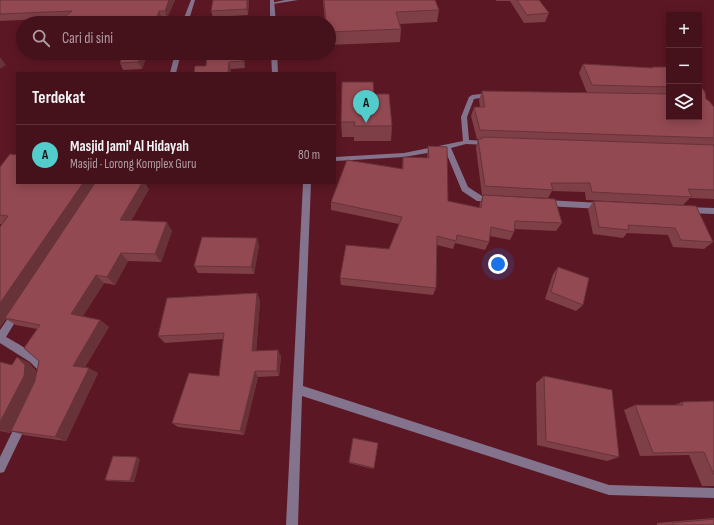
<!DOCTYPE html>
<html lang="id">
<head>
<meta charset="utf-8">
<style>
	:root { --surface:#45111b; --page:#4f1f28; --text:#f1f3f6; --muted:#b09da3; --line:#5d313a; --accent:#53cdcb }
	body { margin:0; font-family:"Sofia Sans Condensed",sans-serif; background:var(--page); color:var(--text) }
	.controls { position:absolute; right:12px; top:12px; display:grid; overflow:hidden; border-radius:0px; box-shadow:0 2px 10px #0003 }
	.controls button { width:36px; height:36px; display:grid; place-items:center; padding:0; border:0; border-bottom:1px solid var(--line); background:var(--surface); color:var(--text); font:20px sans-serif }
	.you { position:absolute; left:498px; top:264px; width:14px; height:14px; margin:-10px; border:3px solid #fff; border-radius:50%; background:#1a73e8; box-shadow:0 0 0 6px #1a73e833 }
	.badge { display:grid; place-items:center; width:26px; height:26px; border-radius:50%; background:var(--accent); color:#111; font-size:13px; font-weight:700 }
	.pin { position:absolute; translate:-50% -33px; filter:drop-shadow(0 1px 2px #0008) }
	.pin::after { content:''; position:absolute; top:21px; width:14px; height:12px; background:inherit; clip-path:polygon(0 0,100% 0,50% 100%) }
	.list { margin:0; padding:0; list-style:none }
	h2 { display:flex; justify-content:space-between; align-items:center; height:52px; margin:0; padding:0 16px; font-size:17px }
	h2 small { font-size:13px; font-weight:400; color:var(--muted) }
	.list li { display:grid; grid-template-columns:26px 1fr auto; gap:12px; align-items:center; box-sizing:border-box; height:60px; padding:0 16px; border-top:1px solid var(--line) }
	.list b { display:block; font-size:15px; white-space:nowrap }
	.list p { margin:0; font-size:13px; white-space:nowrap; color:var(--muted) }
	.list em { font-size:13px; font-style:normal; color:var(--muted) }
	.icon { flex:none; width:22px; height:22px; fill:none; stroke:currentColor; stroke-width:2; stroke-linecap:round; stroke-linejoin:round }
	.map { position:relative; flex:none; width:714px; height:525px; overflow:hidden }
	.search { position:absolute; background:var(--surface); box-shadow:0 2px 10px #0003; left:16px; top:16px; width:320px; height:44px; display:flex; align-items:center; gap:10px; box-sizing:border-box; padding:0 14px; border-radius:22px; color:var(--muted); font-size:15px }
	.panel { position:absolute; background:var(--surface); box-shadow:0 2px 10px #0003; left:16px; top:72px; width:320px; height:112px; border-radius:0px }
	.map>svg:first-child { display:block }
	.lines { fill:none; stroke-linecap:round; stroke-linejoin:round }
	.lane { fill:#84738d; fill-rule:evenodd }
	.street { fill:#84738d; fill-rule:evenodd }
	.wall { fill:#7e3f47 }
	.shaded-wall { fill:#673339 }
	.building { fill:#934952; stroke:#673339 }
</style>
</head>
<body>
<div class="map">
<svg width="714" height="525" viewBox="0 0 714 525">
	<rect width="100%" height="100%" fill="#5c1724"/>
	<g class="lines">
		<path class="lane" d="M285,0H298L273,4L271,3Z"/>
		<path class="street" d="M191,0H195L188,23H182Z
			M270,0H274L276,23H270Z
			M175,53H181L176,73H170Z
			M271,53H277L278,73H272Z
			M490,93L492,94V96L474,99L467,117L469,140L487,141H489V145L466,144L451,148L468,187L482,196L495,198L496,200L495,202L477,201L462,191L445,150L404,157L335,161V157L404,153L463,141L461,117L469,97L472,95Z
			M303,183H311L303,386L609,485L714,488V498L609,495L302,396L298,525H286Z
			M545,200L602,203L606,206L602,209L545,206L541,203Z
			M687,207L714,208V214L687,213L683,210Z
			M16,310L19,311L20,314L6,337C15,342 44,358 47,367C48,370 48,373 46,376L43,378L40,376L38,370L30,362L0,343V330L13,311Z
			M22,419L26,420L27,424L4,472L0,473V457L18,420Z"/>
	</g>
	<path class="wall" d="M0,0H175L167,18H162L160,23H60L59,21L62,18L0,21Z
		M249,0L248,15L213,17L211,11Z
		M323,0H435L439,10L437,22L400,24L401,29L400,42L329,45V23H325Z
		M496,0H539L549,13L545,22L524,23L510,1H496Z
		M123,53H148L142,69L123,70L120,63Z
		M244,53L245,68L231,69V73H194L206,66Z
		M583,64L652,68V67H669V117L706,99L714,107V199L690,198L683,205L586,200L585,192L552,191L548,198L482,195L476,148L478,139H477L471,116L474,107H480L479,100L482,91L587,93L579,73Z
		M374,94L392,126L391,141H354V137H342L341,122Z
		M428,146L448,201L479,208L480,203L483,195L562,223L556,231L514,229V232L510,240L490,236L489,242L485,250L455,243L453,249L437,245L436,288L433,295L341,285L340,278L389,249L399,224L331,210V202L402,169L403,157L427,158Z
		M0,167L149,189L131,221L172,231L161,262L128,261L115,285L104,283L83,316L100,320L109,327L85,367L98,373L66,441L24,435L11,431L10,433L0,431V362L12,365L17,357L29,363L36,371V380L39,361L37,329L16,325L6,319L0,327V227L2,224H0Z
		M594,201L696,206L713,242L704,249L673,247L668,235L627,233L623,238L593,234L588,209Z
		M259,245L254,274L198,273L194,266Z
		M558,267L583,305L576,311L545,299L553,274Z
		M257,293L260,301L256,351L281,356L279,376L258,377L244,435L178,427L172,423L219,376L223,339L165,343L158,336Z
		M544,376L619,457L607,461L537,445L536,383Z
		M714,401V486H702L689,455L640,456L624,410L635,405H675L682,402Z
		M378,443L373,469L349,463V462Z
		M140,459L134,482L109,481L105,480Z
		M714,518V525H657V523Z"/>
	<path class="shaded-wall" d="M169,0H175L167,18L165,11Z
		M247,0H249L248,15L247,9Z
		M159,11L162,18L160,23H155Z
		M142,53H148L142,69L138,62Z
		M243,53H244L245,68L243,61Z
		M0,57L6,65L0,69Z
		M229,62L231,69V73H228Z
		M83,183H97L5,318L6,319L0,327V303Z
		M142,183H145L149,189L126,229L120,220Z
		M167,222L172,231L161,262L155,254Z
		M257,238L259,245L254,274L251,267Z
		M121,253L128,261L115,285L107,277Z
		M96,275L104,283L80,321L71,314Z
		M257,293L260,301L256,357L252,351Z
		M100,320L109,327L82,371L73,366Z
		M278,350L281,356L279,376L277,371Z
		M17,357L29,363L36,371V382L10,433L0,430V422Z
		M89,368L98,373L66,441L55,437Z
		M255,371L258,377L244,435L240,431Z
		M137,457L140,459L134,482L130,481Z"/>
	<path class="building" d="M0,0H169L165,11H159L155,23H119V22L71,23L59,21L72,11L0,14Z
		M213,0H247V9L211,11Z
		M324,0H435L439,10L396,12L401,29L329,32V23H326Z
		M517,0H539L549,13L527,15Z
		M123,53H142L138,62L120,63Z
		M217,53H243V61L229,62L228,73H194L195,66H206L207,54Z
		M583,64L653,68L652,67H669V87L592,85Z
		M342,82H373L374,94H389L392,126H354L355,122H341Z
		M699,84L705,92L706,99L709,101L714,107V138L480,130L474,107H485L482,91L669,94V117H699Z
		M482,137L714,145V190L688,189L692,197L592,192L590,183H551L553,190L485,186L478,139H482Z
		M428,146L447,147L448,201L481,208L483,195L555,199L562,223L515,221L514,232L491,227L489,242L457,235L456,241L437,236L436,288L340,278L346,245L389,249L402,217L331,202L347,160L403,169V157L429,158Z
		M10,154L17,155V183H83L0,303V227L8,216L0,215V167Z
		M95,183H142L120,220L167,222L155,254L121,253L107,277L96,275L71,314L100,320L73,366L89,368L55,437L11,431L35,381L39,361L24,348L40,325L5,318Z
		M594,201L696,206L713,242L681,240L675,228L628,225L629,230L599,227Z
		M202,237L257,238L251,267L194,266Z
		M558,267L589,278L583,305L551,292Z
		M257,293L252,351L278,350L277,371H255L240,431L172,423L189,373L219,376L224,333L158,336L167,298Z
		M17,357L25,365L24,376L0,422V362L12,365Z
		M544,376L612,390L619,457L546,441Z
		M714,401V475L704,452L653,453L635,405H683L682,402Z
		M353,438L378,443L374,468L349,462Z
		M113,456L137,457L130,481L105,480Z
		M714,519V525H673L672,523Z"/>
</svg>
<div class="controls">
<button>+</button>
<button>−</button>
<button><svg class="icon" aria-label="layers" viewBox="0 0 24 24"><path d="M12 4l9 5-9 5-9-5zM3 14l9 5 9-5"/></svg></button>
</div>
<div class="you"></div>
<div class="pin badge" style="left:366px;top:123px">A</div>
<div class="search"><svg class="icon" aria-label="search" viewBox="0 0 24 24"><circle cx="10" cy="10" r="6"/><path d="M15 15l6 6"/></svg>Cari di sini</div>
<section class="panel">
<h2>Terdekat<small></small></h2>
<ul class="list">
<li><span class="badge">A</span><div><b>Masjid Jami' Al Hidayah</b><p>Masjid · Lorong Komplex Guru</p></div><em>80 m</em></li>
</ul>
</section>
</div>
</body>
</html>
